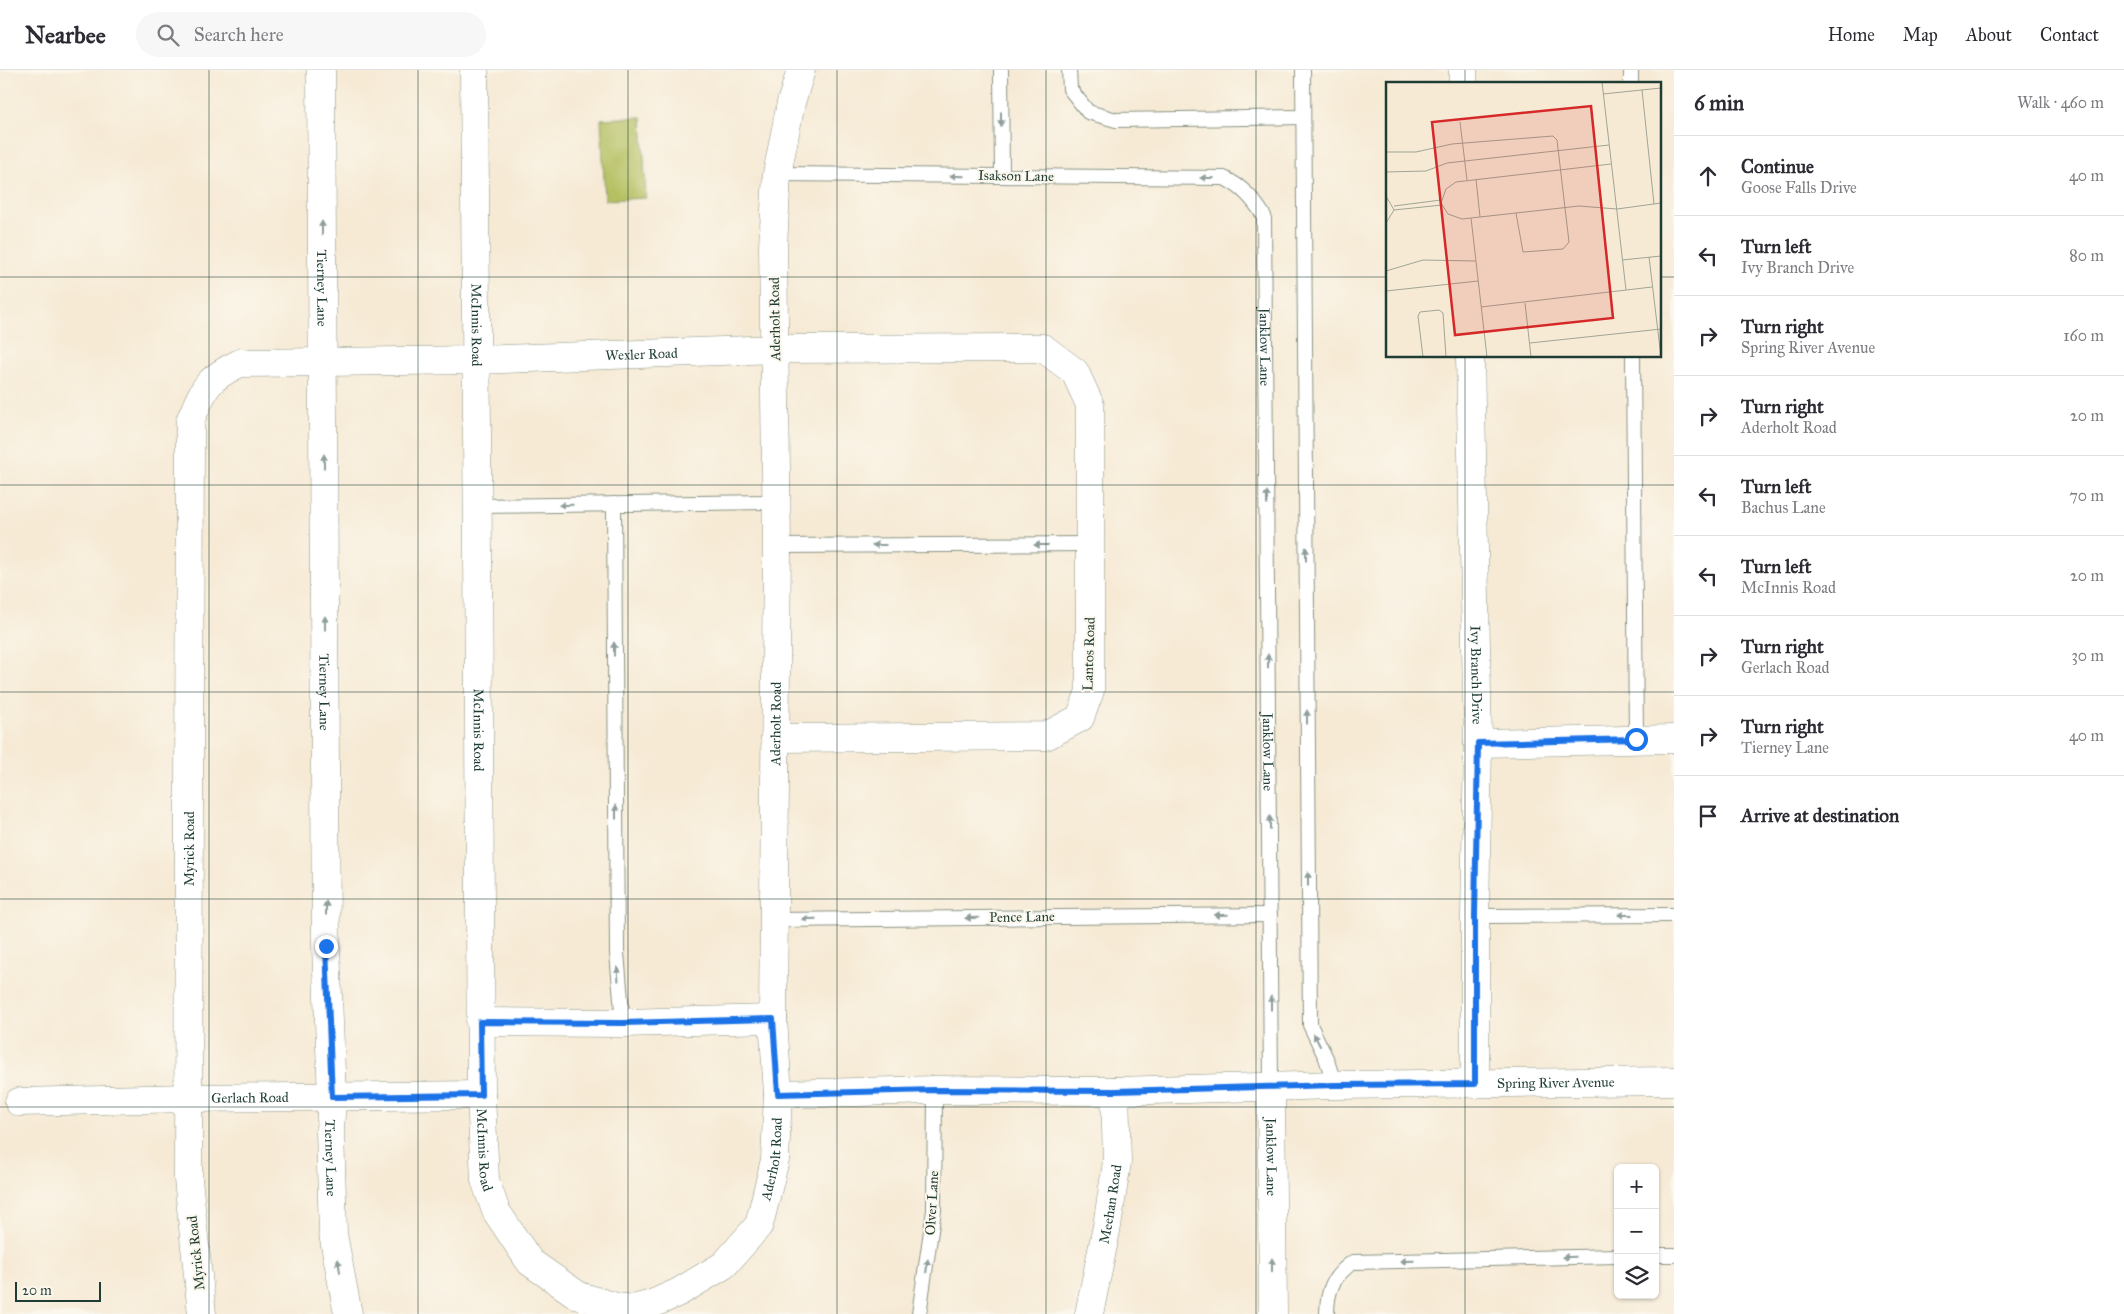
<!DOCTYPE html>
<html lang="en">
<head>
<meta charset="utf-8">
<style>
	:root { --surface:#fff; --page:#f7f7f7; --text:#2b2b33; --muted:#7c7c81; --line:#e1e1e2 }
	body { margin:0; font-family:"IM FELL Great Primer",serif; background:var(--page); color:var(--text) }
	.controls { position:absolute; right:15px; bottom:15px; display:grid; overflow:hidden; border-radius:8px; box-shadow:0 1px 4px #0004 }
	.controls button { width:45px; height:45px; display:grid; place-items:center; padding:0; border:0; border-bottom:1px solid var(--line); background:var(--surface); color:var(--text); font:25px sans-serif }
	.scale { position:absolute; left:15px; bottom:12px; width:86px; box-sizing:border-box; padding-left:5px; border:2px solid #1f3d34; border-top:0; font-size:14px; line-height:18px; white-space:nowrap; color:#1f3d34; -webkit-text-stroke:4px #fbf7ec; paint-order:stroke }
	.stop { position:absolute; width:15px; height:15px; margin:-11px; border:4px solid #1a73e8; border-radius:50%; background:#fff }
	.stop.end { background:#1a73e8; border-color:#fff; box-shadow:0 1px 5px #0008 }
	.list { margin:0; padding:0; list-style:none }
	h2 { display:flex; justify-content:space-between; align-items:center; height:65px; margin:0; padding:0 20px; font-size:21px }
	h2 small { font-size:16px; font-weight:400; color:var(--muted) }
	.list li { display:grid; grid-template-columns:32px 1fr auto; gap:15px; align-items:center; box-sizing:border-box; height:80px; padding:0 20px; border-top:1px solid var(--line) }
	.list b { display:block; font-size:19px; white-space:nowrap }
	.list p { margin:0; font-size:16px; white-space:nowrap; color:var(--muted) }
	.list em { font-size:16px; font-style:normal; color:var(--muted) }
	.icon { flex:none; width:28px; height:28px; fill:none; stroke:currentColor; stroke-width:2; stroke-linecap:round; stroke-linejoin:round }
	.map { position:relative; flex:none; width:1674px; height:1244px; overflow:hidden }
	header { display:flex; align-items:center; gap:30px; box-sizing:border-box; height:70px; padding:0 25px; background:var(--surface); border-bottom:1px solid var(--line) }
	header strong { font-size:24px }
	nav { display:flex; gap:28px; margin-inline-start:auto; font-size:18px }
	.search { width:350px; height:45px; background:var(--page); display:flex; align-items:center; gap:12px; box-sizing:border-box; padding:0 18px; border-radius:28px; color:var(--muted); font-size:19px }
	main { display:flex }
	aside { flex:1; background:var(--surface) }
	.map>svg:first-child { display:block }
	.green { fill:#b5c062; stroke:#6a7e4b }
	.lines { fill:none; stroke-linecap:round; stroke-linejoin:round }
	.service-casing { stroke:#8a9484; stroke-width:16 }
	.minor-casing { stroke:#8a9484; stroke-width:29 }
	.service { stroke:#fff; stroke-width:14 }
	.minor { stroke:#fff; stroke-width:28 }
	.oneway { fill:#8f9e9a }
	.route { stroke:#1a73e8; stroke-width:6 }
	.grid { fill:none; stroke:#1f3d34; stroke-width:1; stroke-opacity:0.55 }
	.labels { text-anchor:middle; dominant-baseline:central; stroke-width:4; stroke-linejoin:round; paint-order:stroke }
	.street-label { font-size:14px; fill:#1f3d34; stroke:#fbf7ec }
	.inset-road { fill:none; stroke:#a0a595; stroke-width:1 }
	.view { fill:#d62828; fill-opacity:0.15; stroke:#d62828; stroke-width:2.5 }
	.inset-edge { fill:none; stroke:#1f3d34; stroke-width:2.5 }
</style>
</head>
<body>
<header>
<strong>Nearbee</strong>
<div class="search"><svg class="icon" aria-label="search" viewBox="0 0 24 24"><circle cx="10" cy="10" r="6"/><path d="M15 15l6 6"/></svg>Search here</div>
<nav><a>Home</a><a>Map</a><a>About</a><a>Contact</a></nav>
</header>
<main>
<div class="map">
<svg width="1674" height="1244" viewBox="0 0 1674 1244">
	<rect width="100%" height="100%" fill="#fbf7ec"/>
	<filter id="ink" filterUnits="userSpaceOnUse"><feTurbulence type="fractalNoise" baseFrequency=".02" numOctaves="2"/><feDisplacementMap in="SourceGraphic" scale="10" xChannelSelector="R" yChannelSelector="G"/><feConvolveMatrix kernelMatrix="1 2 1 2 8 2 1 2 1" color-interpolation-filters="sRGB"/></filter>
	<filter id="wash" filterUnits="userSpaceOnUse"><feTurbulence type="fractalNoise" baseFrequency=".0096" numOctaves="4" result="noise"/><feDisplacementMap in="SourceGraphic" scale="20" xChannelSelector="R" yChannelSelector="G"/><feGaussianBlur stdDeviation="1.12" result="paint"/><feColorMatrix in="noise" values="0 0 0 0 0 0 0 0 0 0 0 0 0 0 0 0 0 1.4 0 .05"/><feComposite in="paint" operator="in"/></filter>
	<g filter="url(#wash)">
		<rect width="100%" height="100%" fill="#f6ead5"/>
		<path class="green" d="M642,47L646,128L605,130L601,49Z"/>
	</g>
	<g filter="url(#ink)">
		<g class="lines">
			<defs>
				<g id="service">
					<path d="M1001,0L1002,106"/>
					<path d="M1069,0L1070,19L1088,42L1116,50L1303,47"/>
					<path d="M1303,0L1310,955L1326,988L1335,1015"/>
					<path d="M1631,0V14"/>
					<path id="s1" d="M777,104L1224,108C1243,117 1253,129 1264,146L1271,1017"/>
					<path d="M1633,286L1636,669"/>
					<path d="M614,434L617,883L623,953"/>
					<path d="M477,436L775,432"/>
					<path d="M777,476L1090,474"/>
					<path d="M1475,846L1674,845"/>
					<path d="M774,850L1270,845"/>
					<path d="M1655,1185H1674"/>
					<path d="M919,1244L934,1140L935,1020"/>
					<path d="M1327,1244C1327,1220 1333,1206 1353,1192L1618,1186"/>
				</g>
				<g id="minor">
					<path id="s2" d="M321,0L326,876L332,1027L330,1060L333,1164L348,1244"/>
					<path id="s3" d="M474,0C479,342 478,683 481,1025L485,1110L496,1141L530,1192L579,1226L616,1237L633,1239L652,1234L679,1222L724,1195L759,1155L775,1090L778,1024L773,949L777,476L773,176L777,104L791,33L801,0"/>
					<path d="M1463,0V14"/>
					<path id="s4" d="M1470,286L1478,673L1475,846V1014"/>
					<path d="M1478,673L1674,669"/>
					<path d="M480,952L623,953L773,949"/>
					<path id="s5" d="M1271,1017L1273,1244"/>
					<path id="s6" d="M778,1024L935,1020L1115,1021L1335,1015L1674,1011"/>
					<path id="s7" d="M19,1032L188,1028L481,1025"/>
					<path id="s8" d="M202,1244L188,1109L190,351C205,317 205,310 240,293L478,290L776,279L1043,278L1075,302L1090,335V621L1080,648L1046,666L775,668"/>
					<path id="s9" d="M1089,1244L1107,1156L1117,1092L1115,1021"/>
				</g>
			</defs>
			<use href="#service" class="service-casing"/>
			<use href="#minor" class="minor-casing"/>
			<use href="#service" class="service"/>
			<use href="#minor" class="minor"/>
		</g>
		<defs><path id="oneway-solid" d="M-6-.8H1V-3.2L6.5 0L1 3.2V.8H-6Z" transform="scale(1.25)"/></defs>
		<g class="oneway">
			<use href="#oneway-solid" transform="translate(1001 49) rotate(90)"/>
			<use href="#oneway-solid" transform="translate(957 106) rotate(-179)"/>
			<use href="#oneway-solid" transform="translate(1207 108) rotate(-180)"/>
			<use href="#oneway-solid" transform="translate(322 158) rotate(-90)"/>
			<use href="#oneway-solid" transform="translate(324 391) rotate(-90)"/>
			<use href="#oneway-solid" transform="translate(1267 428) rotate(-90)"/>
			<use href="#oneway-solid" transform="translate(566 435) rotate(179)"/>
			<use href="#oneway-solid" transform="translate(879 475) rotate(180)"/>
			<use href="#oneway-solid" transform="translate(1041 475) rotate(180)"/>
			<use href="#oneway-solid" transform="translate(1306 484) rotate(-90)"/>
			<use href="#oneway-solid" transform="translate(325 553) rotate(-90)"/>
			<use href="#oneway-solid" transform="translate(614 579) rotate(-90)"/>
			<use href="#oneway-solid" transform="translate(1268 591) rotate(-90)"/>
			<use href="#oneway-solid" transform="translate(1307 647) rotate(-90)"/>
			<use href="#oneway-solid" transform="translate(616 742) rotate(-90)"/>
			<use href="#oneway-solid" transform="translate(1270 753) rotate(-90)"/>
			<use href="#oneway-solid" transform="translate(1308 809) rotate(-90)"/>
			<use href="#oneway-solid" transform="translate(326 838) rotate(-90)"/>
			<use href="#oneway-solid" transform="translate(1221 845) rotate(179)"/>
			<use href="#oneway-solid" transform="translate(1625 845) rotate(180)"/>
			<use href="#oneway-solid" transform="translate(972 848) rotate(179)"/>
			<use href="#oneway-solid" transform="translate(809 849) rotate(179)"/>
			<use href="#oneway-solid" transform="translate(618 904) rotate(-93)"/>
			<use href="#oneway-solid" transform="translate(1271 933) rotate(-90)"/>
			<use href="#oneway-solid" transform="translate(1317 970) rotate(-117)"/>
			<use href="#oneway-solid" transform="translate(1569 1187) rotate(179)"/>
			<use href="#oneway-solid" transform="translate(1407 1191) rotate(179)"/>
			<use href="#oneway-solid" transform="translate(1272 1195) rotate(-90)"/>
			<use href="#oneway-solid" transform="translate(339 1196) rotate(-100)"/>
			<use href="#oneway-solid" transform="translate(927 1196) rotate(-83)"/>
		</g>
	</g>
	<g class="lines" filter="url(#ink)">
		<path class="route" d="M326,876L332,1027L481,1025L480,952L623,953L773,949L778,1024L935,1020L1115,1021L1335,1015L1475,1014V846L1478,673L1636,669"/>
	</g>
	<path class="grid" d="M209,0V1244M418,0V1244M628,0V1244M837,0V1244M1046,0V1244M1256,0V1244M1465,0V14M0,207H1388M1660,207H1674M1465,286V1244M0,415H1674M0,622H1674M0,829H1674M0,1037H1674"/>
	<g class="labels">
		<g class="street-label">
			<text transform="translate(1016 106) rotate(1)">Isakson Lane</text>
			<text stroke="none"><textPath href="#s2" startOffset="218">Tierney Lane</textPath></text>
			<text transform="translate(775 249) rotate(-91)">Aderholt Road</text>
			<text stroke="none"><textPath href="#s3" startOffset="255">McInnis Road</textPath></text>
			<text stroke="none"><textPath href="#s1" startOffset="634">Janklow Lane</textPath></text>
			<text stroke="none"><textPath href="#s8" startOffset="1375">Wexler Road</textPath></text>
			<text transform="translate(1089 584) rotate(-88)">Lantos Road</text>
			<text stroke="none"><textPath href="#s4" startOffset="319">Ivy Branch Drive</textPath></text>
			<text stroke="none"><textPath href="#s2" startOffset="622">Tierney Lane</textPath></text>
			<text stroke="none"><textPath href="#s3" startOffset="1978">Aderholt Road</textPath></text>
			<text stroke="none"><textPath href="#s3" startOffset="660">McInnis Road</textPath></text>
			<text stroke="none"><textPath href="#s1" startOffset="1039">Janklow Lane</textPath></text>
			<text stroke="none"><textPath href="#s8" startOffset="466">Myrick Road</textPath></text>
			<text transform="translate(1022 847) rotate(-1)">Pence Lane</text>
			<text stroke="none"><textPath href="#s6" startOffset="778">Spring River Avenue</textPath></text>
			<text stroke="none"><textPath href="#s7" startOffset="231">Gerlach Road</textPath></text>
			<text stroke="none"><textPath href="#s3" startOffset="1080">McInnis Road</textPath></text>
			<text stroke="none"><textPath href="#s5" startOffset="70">Janklow Lane</textPath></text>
			<text stroke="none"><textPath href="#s2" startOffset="1088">Tierney Lane</textPath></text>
			<text stroke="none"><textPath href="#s3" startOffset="1542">Aderholt Road</textPath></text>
			<text transform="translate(932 1133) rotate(-87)">Olver Lane</text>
			<text stroke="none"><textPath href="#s9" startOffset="112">Meehan Road</textPath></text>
			<text transform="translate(196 1183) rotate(-96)">Myrick Road</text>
		</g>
	</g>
	<g transform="translate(1386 12)">
		<rect width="275" height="275" fill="#f6ead5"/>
		<path class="inset-road" d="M216,0L240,208M256,8L268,122M217,12L275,6M74,40L81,98M0,70H30L66,62L167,54L171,58L183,160L177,167L137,170L130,131M225,82L70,100L60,107L55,121L62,132L76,137L193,124L231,127L275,121M0,90L40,89L61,81L223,63M90,97L94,135M0,114L8,128L0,141M8,124L55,118M8,128L56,123M85,136L101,275M263,175L275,275M236,178L275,174M0,189L37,178L90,179M0,209L92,199M139,221L145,275M95,225L266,205M144,261L275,247M37,275L32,234L34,230L53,228L57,231L60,275"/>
		<path class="view" d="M205,24L227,236L69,253L46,40Z"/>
		<rect width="275" height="275" class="inset-edge"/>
	</g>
</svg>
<div class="controls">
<button>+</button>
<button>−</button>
<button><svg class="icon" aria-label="layers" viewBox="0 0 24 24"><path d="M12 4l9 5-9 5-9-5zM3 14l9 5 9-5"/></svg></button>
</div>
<div class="scale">20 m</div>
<div class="stop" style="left:1636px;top:669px"></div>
<div class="stop end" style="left:326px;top:876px"></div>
</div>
<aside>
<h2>6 min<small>Walk · 460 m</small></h2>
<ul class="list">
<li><svg class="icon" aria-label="ahead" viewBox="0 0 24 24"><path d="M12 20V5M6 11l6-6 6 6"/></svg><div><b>Continue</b><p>Goose Falls Drive</p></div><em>40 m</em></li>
<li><svg class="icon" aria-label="left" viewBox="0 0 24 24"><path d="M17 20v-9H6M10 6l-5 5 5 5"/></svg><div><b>Turn left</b><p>Ivy Branch Drive</p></div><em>80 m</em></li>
<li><svg class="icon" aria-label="right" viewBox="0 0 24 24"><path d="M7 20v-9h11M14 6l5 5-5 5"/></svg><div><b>Turn right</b><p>Spring River Avenue</p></div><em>160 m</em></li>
<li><svg class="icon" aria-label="right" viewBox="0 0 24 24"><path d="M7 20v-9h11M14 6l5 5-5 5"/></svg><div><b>Turn right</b><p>Aderholt Road</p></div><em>20 m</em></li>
<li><svg class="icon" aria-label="left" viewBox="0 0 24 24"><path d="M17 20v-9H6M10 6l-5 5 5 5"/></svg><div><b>Turn left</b><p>Bachus Lane</p></div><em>70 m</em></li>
<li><svg class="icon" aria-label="left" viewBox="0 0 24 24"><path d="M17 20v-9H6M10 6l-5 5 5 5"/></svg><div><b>Turn left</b><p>McInnis Road</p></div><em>20 m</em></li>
<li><svg class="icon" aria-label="right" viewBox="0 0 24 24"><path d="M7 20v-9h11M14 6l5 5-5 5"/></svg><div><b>Turn right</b><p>Gerlach Road</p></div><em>30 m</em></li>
<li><svg class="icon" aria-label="right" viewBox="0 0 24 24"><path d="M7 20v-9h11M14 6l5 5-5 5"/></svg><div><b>Turn right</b><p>Tierney Lane</p></div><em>40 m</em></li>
<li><svg class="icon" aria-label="arrive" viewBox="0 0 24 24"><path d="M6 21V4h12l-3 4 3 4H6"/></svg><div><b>Arrive at destination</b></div></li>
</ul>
</aside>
</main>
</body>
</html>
